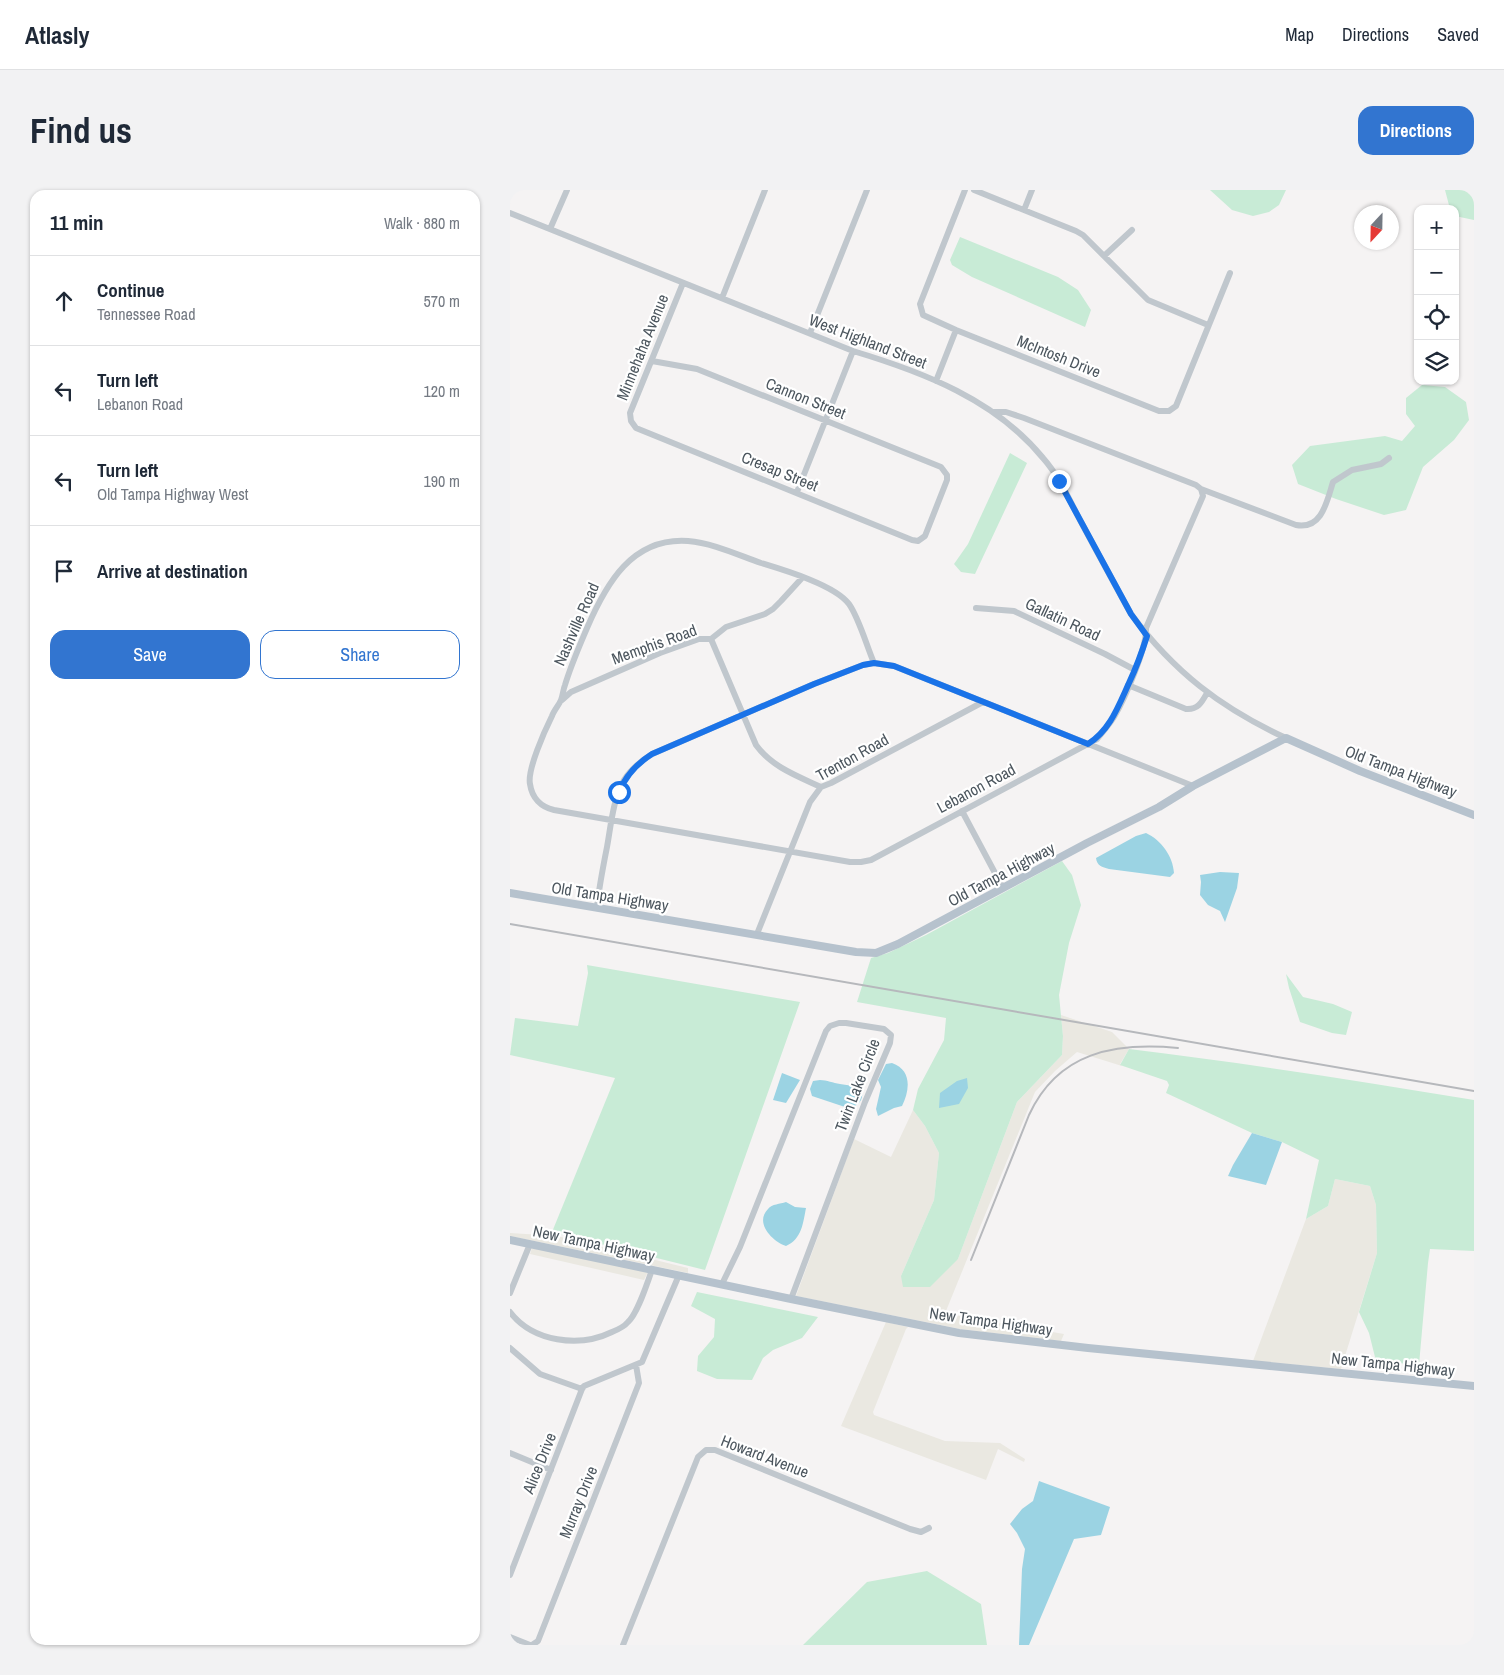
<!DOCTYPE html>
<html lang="en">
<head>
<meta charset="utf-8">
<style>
	:root { --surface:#fff; --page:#f2f2f3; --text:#1f2937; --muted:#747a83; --line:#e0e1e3; --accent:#3275d0 }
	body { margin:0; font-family:"Archivo Narrow",sans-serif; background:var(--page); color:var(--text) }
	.controls { position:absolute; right:15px; top:15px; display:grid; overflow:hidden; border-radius:10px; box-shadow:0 1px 4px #0004 }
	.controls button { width:45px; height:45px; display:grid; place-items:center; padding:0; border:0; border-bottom:1px solid var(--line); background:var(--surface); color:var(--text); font:25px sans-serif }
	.compass { position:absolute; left:844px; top:15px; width:45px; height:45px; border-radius:50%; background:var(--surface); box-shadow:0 1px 4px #0004; rotate:202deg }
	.stop { position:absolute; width:15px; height:15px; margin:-11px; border:4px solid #1a73e8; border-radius:50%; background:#fff }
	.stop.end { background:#1a73e8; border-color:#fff; box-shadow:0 1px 5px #0008 }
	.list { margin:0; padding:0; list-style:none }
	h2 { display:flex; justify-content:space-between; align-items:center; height:65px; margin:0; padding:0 20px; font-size:21px }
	h2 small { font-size:16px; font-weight:400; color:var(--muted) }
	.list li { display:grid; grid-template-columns:32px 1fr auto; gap:15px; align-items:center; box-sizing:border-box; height:90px; padding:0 20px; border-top:1px solid var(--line) }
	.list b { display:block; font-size:19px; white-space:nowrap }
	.list p { margin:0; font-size:16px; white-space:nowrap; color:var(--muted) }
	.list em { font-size:16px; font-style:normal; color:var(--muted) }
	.actions { display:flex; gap:10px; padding:15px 20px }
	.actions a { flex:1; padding:11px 0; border:1px solid var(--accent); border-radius:15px; text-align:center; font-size:18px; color:var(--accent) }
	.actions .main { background:var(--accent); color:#fff }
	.icon { flex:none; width:28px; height:28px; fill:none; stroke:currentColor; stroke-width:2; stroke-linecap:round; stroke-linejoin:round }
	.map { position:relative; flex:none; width:964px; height:1455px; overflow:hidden; border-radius:15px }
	header { display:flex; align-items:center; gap:30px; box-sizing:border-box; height:70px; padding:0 25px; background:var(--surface); border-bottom:1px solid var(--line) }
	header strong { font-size:24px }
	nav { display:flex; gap:28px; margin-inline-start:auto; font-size:18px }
	.intro { display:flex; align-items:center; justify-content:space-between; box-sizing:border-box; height:120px; padding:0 30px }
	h1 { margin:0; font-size:35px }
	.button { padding:12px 22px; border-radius:15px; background:var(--accent); color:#fff; font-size:18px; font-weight:700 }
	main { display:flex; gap:30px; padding:0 30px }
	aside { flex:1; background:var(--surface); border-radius:15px; box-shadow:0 1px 4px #0004 }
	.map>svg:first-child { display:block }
	.commercial { fill:#eae8e1 }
	.green { fill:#c8ebd6 }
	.water { fill:#9bd3e3 }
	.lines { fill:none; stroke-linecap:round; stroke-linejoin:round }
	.minor { stroke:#c0c7cd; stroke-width:6 }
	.major { stroke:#b6c2cd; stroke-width:8 }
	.rail { stroke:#b6b8bc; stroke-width:2 }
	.route { stroke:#1a73e8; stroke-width:6 }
	.labels { text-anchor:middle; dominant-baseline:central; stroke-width:4.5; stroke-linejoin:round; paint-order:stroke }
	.street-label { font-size:16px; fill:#4c565e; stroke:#fff }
</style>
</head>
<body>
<header>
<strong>Atlasly</strong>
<nav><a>Map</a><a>Directions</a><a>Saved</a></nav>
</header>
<div class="intro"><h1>Find us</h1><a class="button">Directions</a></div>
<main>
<aside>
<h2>11 min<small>Walk · 880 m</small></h2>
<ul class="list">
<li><svg class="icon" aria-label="ahead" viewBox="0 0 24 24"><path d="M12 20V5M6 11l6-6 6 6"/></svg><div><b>Continue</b><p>Tennessee Road</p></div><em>570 m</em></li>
<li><svg class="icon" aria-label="left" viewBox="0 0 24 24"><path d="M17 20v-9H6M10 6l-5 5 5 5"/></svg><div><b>Turn left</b><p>Lebanon Road</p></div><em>120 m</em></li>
<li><svg class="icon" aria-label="left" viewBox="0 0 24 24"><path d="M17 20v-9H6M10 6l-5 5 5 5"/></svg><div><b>Turn left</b><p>Old Tampa Highway West</p></div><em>190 m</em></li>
<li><svg class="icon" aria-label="arrive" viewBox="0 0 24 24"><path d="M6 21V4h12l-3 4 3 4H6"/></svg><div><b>Arrive at destination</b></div></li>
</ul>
<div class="actions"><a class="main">Save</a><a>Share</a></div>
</aside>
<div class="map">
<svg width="964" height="1455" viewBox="0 0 964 1455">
	<rect width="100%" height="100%" fill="#f5f3f3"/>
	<path class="commercial" d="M551,825L602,842L619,859L610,874L612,876L567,862L545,881L525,902L436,1121L438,1124L554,1144L551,1151L450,1139L286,1106L344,949L381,967L403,920L415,936L429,963L424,1010L391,1086L448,1069L507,912L552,865L553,846Z
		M825,989L860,996L866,1015L867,1063L831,1179L743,1171L796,1029L818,1016Z
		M0,1043L47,1046L178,1078V1083L0,1046Z
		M22,1058L138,1082L134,1090L20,1064Z
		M376,1132L398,1137L396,1139L363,1222L364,1225L435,1251L490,1253L515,1269L514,1272L488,1259L476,1290L331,1236Z"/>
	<path class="green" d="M700,0H776L769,15L759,22L743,26L722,20Z
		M935,0H964V30L945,26V19H940Z
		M450,47L548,87L568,100L581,120L575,137L462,87L442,75L440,70Z
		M912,195L935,197L956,212L959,230L944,250L913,277L896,320L874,325L826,309L788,294L782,275L800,256L875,246L892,251L905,236L896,224V208Z
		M500,263L517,273L465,384L451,382L444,374L458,354Z
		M552,671L562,685L571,715L559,753L549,805L553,846L552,865L507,912L448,1069L420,1097H393L391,1086L424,1010L429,963L415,936L403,920L408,899L434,850L436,828L347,812L361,768L378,763L416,745Z
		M77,775L290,812L195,1080L42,1042L105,888L0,865L5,828L68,836L78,783Z
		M776,784L793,807L823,814L842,822L836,845L822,843L790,832L779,798Z
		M619,859C735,873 849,891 964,910V1061L920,1059L918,1073L909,1175L866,1171L859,1143L849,1122L867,1063L866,1015L860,996L825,989L818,1016L796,1029L809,970L772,952L742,943L656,903L659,895L657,891L610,875Z
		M187,1102L308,1127L292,1148L263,1160L253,1168L242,1190L207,1189L187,1181L188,1166L204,1147L205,1129L181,1116Z
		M417,1381L471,1414L477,1455H293L357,1392Z"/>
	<path class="water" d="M636,643C651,650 663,666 664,683L660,687L599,679C592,677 587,676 586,668L626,646Z
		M710,682L729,683L727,698L715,732L710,721L698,715L690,705L691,692L690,685Z
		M382,873C402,880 400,900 392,916L384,918L368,926L366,919L371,897L368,890L376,874Z
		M272,883L290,890L276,913L263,910Z
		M457,888L458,898L449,914L429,918L430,903L447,891Z
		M310,890C317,890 323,893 330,894C339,896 357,895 351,910C348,915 344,917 338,918L302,906L300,899L303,891Z
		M742,943L772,952L756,995L718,986L723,975Z
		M276,1012L285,1017L296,1018C293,1033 292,1049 276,1056C263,1052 244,1033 258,1019C262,1014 270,1014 276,1012Z
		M529,1291L600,1317L591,1345L564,1349L519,1455H509L512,1379L515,1359L507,1343L500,1334L512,1319L523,1311Z"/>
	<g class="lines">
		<path class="minor" d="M455,0L410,114L413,125L446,140L649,221H659L666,216L720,83
			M464,0L566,41L573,45L638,110L698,135
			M514,20L522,0
			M0,23L343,161C413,182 486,210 533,268C549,286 559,309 570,330C587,362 604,393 621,424C664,482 711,518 776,548
			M40,39L57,0
			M594,66L622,40
			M212,108L255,0
			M300,143L357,0
			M142,171L187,179L431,277L437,285V290L415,346L408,351L402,350L126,238L121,231L120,223L173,93
			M426,191L446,140
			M691,299L786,335C812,340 817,311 823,292L842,280L871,274L879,268
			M287,302L343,161
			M466,418L504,421L595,464L625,480
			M201,449L246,555C262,577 287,586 311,597
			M364,473C357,457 349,428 339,414C325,395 274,380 251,373C228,365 203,353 178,351C122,347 96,394 77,438C69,457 61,475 55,495C53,500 53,505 51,510C49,515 44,520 42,526C35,540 17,580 20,594C22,608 31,617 44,620L340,672H351L361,670L587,549C593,542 599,535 604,527C615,508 637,458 636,438L693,306L691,299L686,295L514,228L496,222H483
			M618,495L676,519C688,520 692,512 697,503
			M52,510L61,502L150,463L189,449H201L216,437L255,424L263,419L271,411L292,388
			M452,621L493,698
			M87,717C89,697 93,677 97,657C101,635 103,609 114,590C121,579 131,571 142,564L304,494L353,475L364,473L384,476L683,596
			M247,744L300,612L311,597L321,593L473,512
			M212,1094L230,1057L316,841L320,836L329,833H336L374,839L381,845L380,853L355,912L281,1109
			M0,1103L20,1054
			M0,1122C23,1152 69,1158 102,1142C107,1140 114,1137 118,1132C128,1123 137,1093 142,1080
			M0,1158L30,1184L72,1199
			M72,1199L74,1196L132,1172L169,1085
			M0,1263L41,1280
			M0,1385L72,1199
			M0,1447L20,1455
			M22,1455L28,1451L129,1193L126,1175
			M113,1455L188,1267L196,1260H205L400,1339L411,1342L419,1338"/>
		<path class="major" d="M0,703L346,762L366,763L388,754L577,653L649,617L683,596L776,548L850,581L964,625
			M0,1050L281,1109L449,1143L578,1158L964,1196"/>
		<path class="rail" d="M0,734L964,901
			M461,1070L519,925C548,862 605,852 668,858"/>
	</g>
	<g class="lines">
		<path class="route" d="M109,602C116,585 126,574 142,564L304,494L353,475L364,473L384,476L578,554C600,540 608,517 619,493C626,478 632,462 637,446L621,424L549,291"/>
	</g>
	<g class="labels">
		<g class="street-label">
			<text transform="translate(358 151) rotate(21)">West Highland Street</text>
			<text transform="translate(132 157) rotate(-68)">Minnehaha Avenue</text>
			<text transform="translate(549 166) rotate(22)">McIntosh Drive</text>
			<text transform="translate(296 208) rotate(22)">Cannon Street</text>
			<text transform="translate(270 281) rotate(22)">Cresap Street</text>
			<text transform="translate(553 429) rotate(25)">Gallatin Road</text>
			<text transform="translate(66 434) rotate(-66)">Nashville Road</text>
			<text transform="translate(144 454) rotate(-20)">Memphis Road</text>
			<text transform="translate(342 567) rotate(-29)">Trenton Road</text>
			<text transform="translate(891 581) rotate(21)">Old Tampa Highway</text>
			<text transform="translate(466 598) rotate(-28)">Lebanon Road</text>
			<text transform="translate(491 684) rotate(-28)">Old Tampa Highway</text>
			<text transform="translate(100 706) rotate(9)">Old Tampa Highway</text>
			<text transform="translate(347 895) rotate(-69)">Twin Lake Circle</text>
			<text transform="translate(84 1053) rotate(12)">New Tampa Highway</text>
			<text transform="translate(481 1131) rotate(8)">New Tampa Highway</text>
			<text transform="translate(883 1174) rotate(6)">New Tampa Highway</text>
			<text transform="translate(255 1266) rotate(21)">Howard Avenue</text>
			<text transform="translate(29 1273) rotate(-68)">Alice Drive</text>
			<text transform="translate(68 1312) rotate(-68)">Murray Drive</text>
		</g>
	</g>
</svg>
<div class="controls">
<button>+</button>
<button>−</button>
<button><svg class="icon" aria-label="locate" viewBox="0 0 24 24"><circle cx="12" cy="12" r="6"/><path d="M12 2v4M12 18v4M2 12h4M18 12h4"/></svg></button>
<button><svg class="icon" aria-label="layers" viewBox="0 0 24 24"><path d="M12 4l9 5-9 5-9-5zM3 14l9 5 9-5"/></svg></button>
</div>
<svg class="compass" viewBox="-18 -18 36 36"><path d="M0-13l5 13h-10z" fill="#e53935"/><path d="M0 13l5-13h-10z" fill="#747a83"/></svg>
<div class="stop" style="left:109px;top:602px"></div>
<div class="stop end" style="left:549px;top:291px"></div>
</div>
</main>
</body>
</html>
